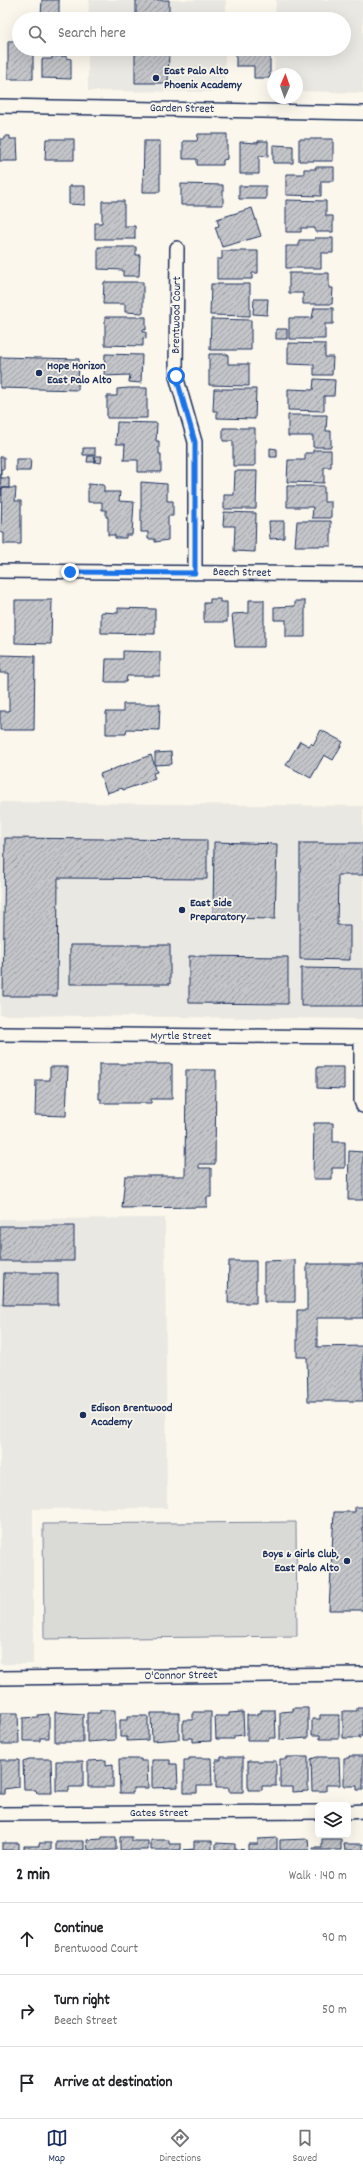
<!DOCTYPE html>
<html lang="en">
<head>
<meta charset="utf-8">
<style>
	:root { --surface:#fff; --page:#f2f2f2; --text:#202124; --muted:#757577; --line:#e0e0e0; --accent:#1b2f5e }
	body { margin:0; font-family:Dekko,sans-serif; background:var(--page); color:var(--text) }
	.controls { position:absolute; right:12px; bottom:12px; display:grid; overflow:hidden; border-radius:6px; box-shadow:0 4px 16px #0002 }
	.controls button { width:36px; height:36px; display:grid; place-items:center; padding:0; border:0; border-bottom:1px solid var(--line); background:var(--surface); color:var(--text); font:20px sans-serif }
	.compass { position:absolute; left:267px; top:68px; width:36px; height:36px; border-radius:50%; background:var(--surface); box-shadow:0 4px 16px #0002; rotate:2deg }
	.stop { position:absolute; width:12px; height:12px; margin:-9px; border:3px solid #1a73e8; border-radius:50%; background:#fff }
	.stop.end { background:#1a73e8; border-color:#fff; box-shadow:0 1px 4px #0008 }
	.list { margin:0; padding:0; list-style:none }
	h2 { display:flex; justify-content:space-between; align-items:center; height:52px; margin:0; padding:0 16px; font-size:17px }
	h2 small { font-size:13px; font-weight:400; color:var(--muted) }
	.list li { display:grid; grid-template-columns:26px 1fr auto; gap:12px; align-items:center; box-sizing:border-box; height:72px; padding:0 16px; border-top:1px solid var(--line) }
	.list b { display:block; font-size:15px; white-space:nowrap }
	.list p { margin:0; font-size:13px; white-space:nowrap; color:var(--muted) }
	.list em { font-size:13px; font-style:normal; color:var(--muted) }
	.icon { flex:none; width:22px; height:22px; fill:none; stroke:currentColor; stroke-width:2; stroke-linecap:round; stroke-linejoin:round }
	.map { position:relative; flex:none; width:363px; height:1850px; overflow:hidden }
	.search { position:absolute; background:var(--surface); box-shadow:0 4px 16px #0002; left:12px; right:12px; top:12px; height:44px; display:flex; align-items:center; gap:10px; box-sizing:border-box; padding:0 14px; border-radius:22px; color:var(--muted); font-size:15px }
	.sheet { height:268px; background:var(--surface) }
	nav { display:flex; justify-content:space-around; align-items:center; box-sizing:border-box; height:56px; border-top:1px solid var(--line); background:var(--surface); font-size:11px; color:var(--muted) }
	nav a { display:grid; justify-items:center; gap:2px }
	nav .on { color:var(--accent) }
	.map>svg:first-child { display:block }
	.built { fill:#eae8e2 }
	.park { fill:#dadad7; stroke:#7a849a }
	.building { fill:url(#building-hatch); stroke:#1b2f5e }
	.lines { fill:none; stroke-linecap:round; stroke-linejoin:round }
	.minor-casing { stroke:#1b2f5e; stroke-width:16 }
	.minor { stroke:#fbf7ec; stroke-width:13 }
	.route { stroke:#1a73e8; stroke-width:5 }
	.poi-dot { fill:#1b2f5e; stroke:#fbf7ec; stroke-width:1.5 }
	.labels { text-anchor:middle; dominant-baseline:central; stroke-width:3.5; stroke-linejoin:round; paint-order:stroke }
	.poi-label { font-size:12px; font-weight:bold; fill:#1b2f5e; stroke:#fbf7ec; text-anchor:start }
	.street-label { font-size:12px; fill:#1b2f5e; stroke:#fbf7ec }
</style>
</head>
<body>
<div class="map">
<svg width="363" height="1850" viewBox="0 0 363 1850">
	<defs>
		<pattern id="building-hatch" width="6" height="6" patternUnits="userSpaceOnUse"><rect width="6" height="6" fill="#c3c5c9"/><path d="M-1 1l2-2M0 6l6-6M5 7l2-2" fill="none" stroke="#9ea0a6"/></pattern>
	</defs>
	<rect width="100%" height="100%" fill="#fbf7ec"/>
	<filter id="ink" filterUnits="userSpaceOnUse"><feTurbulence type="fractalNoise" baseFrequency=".025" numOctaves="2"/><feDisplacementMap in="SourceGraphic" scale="8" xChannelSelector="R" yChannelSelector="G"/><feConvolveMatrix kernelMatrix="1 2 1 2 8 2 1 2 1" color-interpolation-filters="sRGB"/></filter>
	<g filter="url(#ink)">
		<path class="built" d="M89,0H226V19H88Z
			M276,0H363V93L297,91V74H274L275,49H344V19H275Z
			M88,49H225L224,92L88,91Z
			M0,802L363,806V1019L0,1015Z
			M165,1218L167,1508L33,1509V1664H0V1219Z"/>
		<path class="park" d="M296,1522L297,1636L44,1639L43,1524Z"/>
		<path class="building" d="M42,0H59V16H41Z
			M136,0H169V19H136Z
			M8,41H19V49H33V79H8Z
			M135,49H169L168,83H135Z
			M236,49H257L260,50V53H270V78H254V66H236Z
			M52,56H66V58L71,59V79L42,78V59H52Z
			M198,134H227V159L223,160V165H197V159H183V141H197Z
			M5,136H10V139H17L18,161H0V139H5Z
			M46,139H74V160H45Z
			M299,139H333V161H299Z
			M144,141H160V192H143Z
			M258,141H268V157L259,156V174H240V142L258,143Z
			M273,145L293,146V163H273Z
			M315,167H334V181H321V196L286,195V174H304V169H316Z
			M181,184L223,185V205H181Z
			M69,186H85V205L69,204Z
			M239,186H266V199H239Z
			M286,200L326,201V216H333V232H315V228H301V232H286Z
			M102,201H124V226H135V239H95V223H102Z
			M252,208L261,236L222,247L215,227L219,226L217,219Z
			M315,238H333V253H321V268H286V246H299V240H315Z
			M98,247H136V255H140L139,276H123V270L98,269Z
			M222,251H258V273H252V279H217V259H222Z
			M289,273H329V288H333L332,304H303V293H289Z
			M104,282H143V313L125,312V304H103Z
			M211,284H250V316L210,315Z
			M254,299H268L267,315L253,314Z
			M314,308H333V324H325V339H289V318H312Z
			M105,317H146V330L143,329V332H146V339L143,338V346L105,345Z
			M211,319L251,320V350H210Z
			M276,329H287V339H276Z
			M288,343L325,344V357H333L332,375H314V365L288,364Z
			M105,354L142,355L141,383L129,382L130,375L104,376Z
			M209,354H228V364H249V386L209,385Z
			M0,357L79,359L78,390L0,388Z
			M314,379L335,380L334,396H324V411L288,410V389L313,390Z
			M129,388H147V418H107V396H117V389Z
			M214,389H256L255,419L217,418V411H213Z
			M288,415H327L326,431H331V447H313V436H288Z
			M117,422L157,423L156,441H159V454H161V472H138V460H124L125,444H116Z
			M223,428H255V466H233V441H223Z
			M83,448H95V455H83Z
			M270,448L277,449V457H270Z
			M313,450H331V467H324V483L287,482L288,460H305V453H313Z
			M88,456H95V462H87Z
			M95,456H102L101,463L95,462Z
			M0,457H4V469H1V478H9V488H1V496Z
			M16,459H31L30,471H16Z
			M235,471H257L256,509H224V495H234Z
			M141,482L167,484V501H173V516H168V540L155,542V539H148V532H141Z
			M88,484L104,485V492H120L119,501L134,502L132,535H126V538H115V535H108V517H106V510H102V502H88Z
			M287,486H324V502H331V518H312L313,507H287Z
			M2,488H16L15,501H21V544H4V533H1Z
			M224,512L256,513L255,552L234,551L235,526H223Z
			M269,521H284V538L270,539Z
			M297,521H331V546H295Z
			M210,599H220V602H227V622H204V603H210Z
			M15,600H52L51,644L15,643Z
			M249,600H264V647H235L232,614L249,613Z
			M295,601H305V637H286V620H274V607L295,606Z
			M118,608L155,609V634L101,633V612L118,613Z
			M123,651L160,652V676H127L126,682H105L106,659H123Z
			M0,655L35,656L34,730H0V711H9V673H0Z
			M123,704H160L159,730L127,729L126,734H106V712H123Z
			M321,730L343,742L333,760L324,755L311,778L286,765L300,741L309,746L311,743L313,745Z
			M171,752L172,764L155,765V753Z
			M151,755L157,772L153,773L155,779L123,790L122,788L107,793L100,774Z
			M5,838L207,840V879L58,878L57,996H3Z
			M214,842L277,844L275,919L213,918Z
			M300,843H363V875H338L337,925H350V960L300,959Z
			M70,945H170V984H70Z
			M189,956L288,957V1004L189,1003Z
			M301,968L363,969V1006H301Z
			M99,1064H172V1099H151V1103H101V1099H99Z
			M50,1067H68L66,1116L35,1115L36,1080H50Z
			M317,1067H344V1089L317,1088Z
			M186,1070H216L215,1164H199V1168H211V1197H207V1207L122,1208L125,1176H185Z
			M314,1123H333V1142H345V1168H332V1179H313Z
			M349,1151L363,1152V1200H348Z
			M0,1226H74V1261H0Z
			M295,1260V1302H264V1261Z
			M229,1261H256V1303H228Z
			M307,1264H363V1318H317V1347L363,1346V1401H308L307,1357H297V1310H307Z
			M4,1273H58V1305H3Z
			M355,1507H363V1610H329L334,1512H355Z
			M293,1708H308V1738L280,1740V1712L293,1711Z
			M357,1708H363V1736H359L360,1738H343V1711H357Z
			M100,1710H115V1740L87,1742V1713H100Z
			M261,1710H275L276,1738H269V1740H247V1715H257V1713H261Z
			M55,1712L83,1714V1742H55Z
			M193,1712H211V1741L193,1742V1738H183V1720H193Z
			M243,1712L244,1735L234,1736V1739H216L215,1716H229V1713Z
			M0,1713H18L19,1744H0Z
			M151,1713H179V1739L152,1741Z
			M49,1714V1738H40V1741H23V1718L38,1717V1715Z
			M320,1715H339V1739H320V1735H312V1719H320Z
			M127,1716H148V1740L127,1741V1737H120V1720H127Z
			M349,1756H363V1790H357V1786H344V1758H349Z
			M221,1757H243V1792H229V1788H216V1760H221Z
			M286,1757H308V1791L293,1792V1787H280V1759H286Z
			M317,1757H339L340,1785H326V1791H312L311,1759Z
			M189,1758H211L212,1786H197V1793H184V1760H189Z
			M29,1759H51L52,1793H37L36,1790H24L23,1761Z
			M119,1759H141V1761H147L148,1788H133V1793H120Z
			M0,1760H19V1787L4,1789V1794H0Z
			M106,1760V1765L113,1764V1787H88V1761Z
			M152,1760H170V1764H177L178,1787L152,1788Z
			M56,1761H83V1787H69V1791H56Z
			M248,1761H276V1786H262V1790H248Z
			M102,1837H116V1850H88L87,1840L102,1839Z
			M120,1837H132V1841H148V1850H120Z
			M277,1838V1850H248V1844H258V1839Z
			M308,1839L309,1850H280V1840Z
			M322,1839H341V1850H313V1848H322Z
			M151,1840H169V1844H181V1850H151Z
			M56,1841H84V1850H56Z
			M194,1841H212V1850H184L194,1849Z
			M2,1843H19V1850H2Z
			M39,1843H51V1850H24V1846H39Z
			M216,1843L235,1844V1849L244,1850H216Z
			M344,1844H363V1850H345Z"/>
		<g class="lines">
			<defs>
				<path id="minor" d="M0,106L363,113
					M177,248L176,376L195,442V573
					M0,571L363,574
					M0,1034L363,1037
					M361,1037V1101L363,1106
					M0,1678L363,1674
					M348,1812L363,1811
					M0,1814L318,1812"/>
			</defs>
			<use href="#minor" class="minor-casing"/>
			<use href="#minor" class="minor"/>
		</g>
	</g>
	<g class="lines" filter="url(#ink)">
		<path class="route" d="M70,572L195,573V442L176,376"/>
	</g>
	<g class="poi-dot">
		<circle cx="156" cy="78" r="4"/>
		<circle cx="39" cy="373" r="4"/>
		<circle cx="182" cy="910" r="4"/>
		<circle cx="83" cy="1415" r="4"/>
		<circle cx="347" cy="1561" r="4"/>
	</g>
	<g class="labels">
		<g class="poi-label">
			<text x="164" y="71">East Palo Alto<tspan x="164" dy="14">Phoenix Academy</tspan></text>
			<text x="47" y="366">Hope Horizon<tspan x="47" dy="14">East Palo Alto</tspan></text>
			<text x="190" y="903">East Side<tspan x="190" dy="14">Preparatory</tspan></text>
			<text x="91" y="1408">Edison Brentwood<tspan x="91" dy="14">Academy</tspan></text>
			<text x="339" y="1554" text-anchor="end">Boys &amp; Girls Club,<tspan x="339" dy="14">East Palo Alto</tspan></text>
		</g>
		<g class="street-label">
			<text transform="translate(182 109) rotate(1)">Garden Street</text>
			<text transform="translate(177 315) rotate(-89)">Brentwood Court</text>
			<text transform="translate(242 573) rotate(1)">Beech Street</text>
			<text x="181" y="1036">Myrtle Street</text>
			<text transform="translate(181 1676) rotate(-1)">O'Connor Street</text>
			<text x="159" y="1813">Gates Street</text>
		</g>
	</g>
</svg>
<div class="controls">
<button><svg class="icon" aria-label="layers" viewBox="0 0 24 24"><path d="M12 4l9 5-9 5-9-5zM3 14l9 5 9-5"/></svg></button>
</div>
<svg class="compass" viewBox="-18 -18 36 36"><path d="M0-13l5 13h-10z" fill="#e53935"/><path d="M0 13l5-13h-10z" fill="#757577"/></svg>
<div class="stop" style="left:176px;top:376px"></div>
<div class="stop end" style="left:70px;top:572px"></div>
<div class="search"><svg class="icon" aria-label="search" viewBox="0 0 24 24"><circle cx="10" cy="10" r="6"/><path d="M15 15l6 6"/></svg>Search here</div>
</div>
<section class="sheet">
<h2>2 min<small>Walk · 140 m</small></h2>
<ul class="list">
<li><svg class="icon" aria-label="ahead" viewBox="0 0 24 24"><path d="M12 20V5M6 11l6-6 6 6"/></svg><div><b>Continue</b><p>Brentwood Court</p></div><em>90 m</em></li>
<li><svg class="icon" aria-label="right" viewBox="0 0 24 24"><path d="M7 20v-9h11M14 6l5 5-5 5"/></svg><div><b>Turn right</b><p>Beech Street</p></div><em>50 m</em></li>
<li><svg class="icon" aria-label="arrive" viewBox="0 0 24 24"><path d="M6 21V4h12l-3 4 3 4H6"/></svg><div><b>Arrive at destination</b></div></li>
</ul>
</section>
<nav>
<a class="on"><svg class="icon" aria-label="map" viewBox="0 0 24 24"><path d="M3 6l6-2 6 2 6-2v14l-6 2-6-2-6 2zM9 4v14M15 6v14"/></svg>Map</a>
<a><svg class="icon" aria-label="directions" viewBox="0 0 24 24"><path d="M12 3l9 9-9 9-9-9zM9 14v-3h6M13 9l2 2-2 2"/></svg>Directions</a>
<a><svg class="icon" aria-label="saved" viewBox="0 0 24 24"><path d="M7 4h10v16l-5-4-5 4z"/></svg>Saved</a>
</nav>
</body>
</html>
